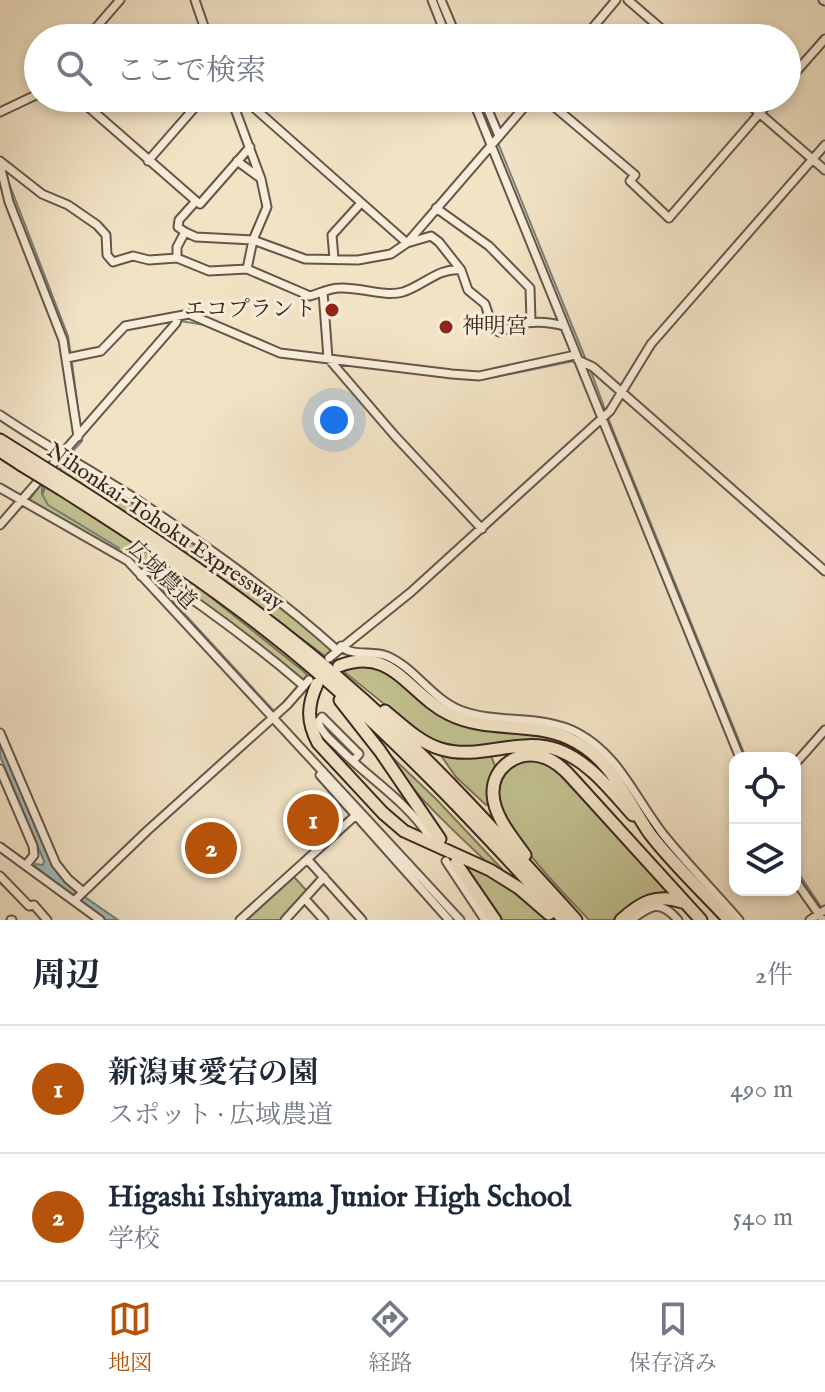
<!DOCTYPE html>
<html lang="ja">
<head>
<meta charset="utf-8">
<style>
	:root { --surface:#fff; --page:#f6f6f7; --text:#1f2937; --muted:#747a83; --line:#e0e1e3; --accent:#b45309 }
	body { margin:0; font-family:"IM FELL English","Noto Serif JP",serif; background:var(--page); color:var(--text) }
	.controls { position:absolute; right:24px; bottom:24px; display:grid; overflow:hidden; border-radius:16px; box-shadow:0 4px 12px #0003 }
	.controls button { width:72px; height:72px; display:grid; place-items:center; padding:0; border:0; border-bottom:2px solid var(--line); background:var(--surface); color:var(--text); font:40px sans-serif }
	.you { position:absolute; left:334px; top:420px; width:28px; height:28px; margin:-20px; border:6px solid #fff; border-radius:50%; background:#1a73e8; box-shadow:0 0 0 12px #1a73e833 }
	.badge { display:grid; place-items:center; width:52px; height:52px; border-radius:50%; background:var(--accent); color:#fff; font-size:26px; font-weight:700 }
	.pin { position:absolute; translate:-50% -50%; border:4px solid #fff; box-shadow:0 2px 8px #0006 }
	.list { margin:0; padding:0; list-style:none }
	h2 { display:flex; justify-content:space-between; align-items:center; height:104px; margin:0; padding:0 32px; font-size:34px }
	h2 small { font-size:26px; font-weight:400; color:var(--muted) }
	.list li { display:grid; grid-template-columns:52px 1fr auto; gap:24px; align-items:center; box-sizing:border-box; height:128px; padding:0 32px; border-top:2px solid var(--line) }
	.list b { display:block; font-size:30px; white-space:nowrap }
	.list p { margin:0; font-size:26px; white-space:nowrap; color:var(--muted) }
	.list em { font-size:26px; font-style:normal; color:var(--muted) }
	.icon { flex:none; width:44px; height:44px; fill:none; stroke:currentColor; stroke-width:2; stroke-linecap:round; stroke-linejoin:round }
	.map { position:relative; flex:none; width:825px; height:920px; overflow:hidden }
	.search { position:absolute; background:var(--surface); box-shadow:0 4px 12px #0003; left:24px; right:24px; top:24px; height:88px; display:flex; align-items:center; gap:20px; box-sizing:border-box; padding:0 28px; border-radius:44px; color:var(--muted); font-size:30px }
	.sheet { height:360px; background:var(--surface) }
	nav { display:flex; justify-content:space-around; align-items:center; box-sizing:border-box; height:112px; border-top:2px solid var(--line); background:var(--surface); font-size:22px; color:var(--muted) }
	nav a { display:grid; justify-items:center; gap:4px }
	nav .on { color:var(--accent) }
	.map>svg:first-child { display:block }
	.green { fill:#c2c190; stroke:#7e7458; stroke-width:2 }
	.water { fill:#9fbcbe; stroke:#76807e; stroke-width:2 }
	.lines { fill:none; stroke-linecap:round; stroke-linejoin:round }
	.stream { stroke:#76807e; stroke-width:2 }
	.minor-casing { stroke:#675648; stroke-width:11 }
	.highway-casing { stroke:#39271f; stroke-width:15 }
	.minor { stroke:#f7edd9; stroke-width:7 }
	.highway { stroke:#f2e3c5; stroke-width:11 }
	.highway-bridge-casing { stroke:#39271f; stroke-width:15; stroke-linecap:butt }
	.highway-bridge { stroke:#f2e3c5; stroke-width:11 }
	.poi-dot { fill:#8f2418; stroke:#f7edd9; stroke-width:3 }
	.labels { text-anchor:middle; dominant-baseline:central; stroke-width:6; stroke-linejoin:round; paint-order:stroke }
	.poi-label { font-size:22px; fill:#39271f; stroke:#f7edd9; text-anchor:end }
	.street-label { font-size:22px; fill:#39271f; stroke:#f7edd9 }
</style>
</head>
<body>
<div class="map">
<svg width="825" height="920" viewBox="0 0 825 920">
	<rect width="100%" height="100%" fill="#f2e3c5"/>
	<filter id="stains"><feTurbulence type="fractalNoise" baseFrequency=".0025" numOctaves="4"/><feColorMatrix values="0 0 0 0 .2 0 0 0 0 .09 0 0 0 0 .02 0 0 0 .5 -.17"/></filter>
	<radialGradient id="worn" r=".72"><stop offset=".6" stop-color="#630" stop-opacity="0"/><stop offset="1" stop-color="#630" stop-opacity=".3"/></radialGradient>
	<path class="green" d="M67,460L229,568L330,647L331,653L325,656L180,549L59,470Z
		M42,483V495L46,485L187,578L302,670L308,676L306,679L301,681L137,563L142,572L115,549L31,502L30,499Z
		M351,665L376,666L395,676L424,703L557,736L596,758L625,799L571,753L442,747L425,737L342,670Z
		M446,753H488C501,767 494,784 491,801L486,805L456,777L442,757Z
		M390,755L437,800L502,869L499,871L493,868C457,834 417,798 388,757Z
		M541,760L556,768L666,886L665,893L647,896L613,920H589C564,893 490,822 499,784C501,774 510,768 517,761Z
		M459,859L504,884L547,920H498Z
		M294,877L307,891L282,920H246Z"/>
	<path class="water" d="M0,739L48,851L82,895L118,920H106L34,866L36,864L43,865L44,861L0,756Z"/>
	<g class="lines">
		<path class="stream" d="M478,98L496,137
			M498,143L586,360
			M7,178L68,336L71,356
			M180,321L205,325
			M259,348L271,353
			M72,361L101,355L110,346
			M72,363L80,425
			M590,369L606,412
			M400,371L481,380L574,361
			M608,418L746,758
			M72,452L82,441
			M43,486L42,494L48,505L119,548
			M157,584L273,710
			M795,868L821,907"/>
		<defs>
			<path id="minor" d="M195,0L208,38
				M432,0L447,38
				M441,0L457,38
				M628,0L672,38
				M823,0L825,1
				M87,38L120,0
				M584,38L616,0
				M787,82L825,39
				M78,98L196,201
				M231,98L261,179L267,207L253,240L247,269
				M243,98L407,243L532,98
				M472,98L740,758
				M483,98L499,136
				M544,98L635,175L630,181L669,218L773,98
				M742,98L825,170
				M0,112L38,94
				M0,161L42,194L68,205L97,225L106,235L107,255L113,262L133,256L149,260L177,258L209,271L247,269L310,296C320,293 330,288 340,288C360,287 384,297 403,292C423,286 439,267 461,270L468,290L485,304L493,328L499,332C522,322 539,319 564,326
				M148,161L203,98
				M237,161L259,177
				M0,165L9,202L63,340L78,437
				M436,208L489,246L530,288L531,322
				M185,232L196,237L253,240L305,259L358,260L391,254L407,243L431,236L439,242L461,270
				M177,258V247L185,232L178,227L179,220L196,201L200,204L250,147
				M334,259L332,235L361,203
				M323,292L328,358L395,436L482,529
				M67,358L101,351L125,326L189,314L280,353L452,374L479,376L575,355
				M578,360L593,367L825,571
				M0,415C44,445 91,470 136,499C205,545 275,594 337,650
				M0,488L128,561L460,920
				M0,525L176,323L178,317
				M141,576L148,569C202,605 254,643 304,686
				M341,646C352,657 372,650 387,656C415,668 431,698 460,710C498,725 540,713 578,733C619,755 635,798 663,834C687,864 714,891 739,920
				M329,658L411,592L610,411L651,344L825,145
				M0,733L56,864L68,879L82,891
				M353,761L359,754L322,717L318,722C322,734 333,742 342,751C370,779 407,802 429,836
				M795,764L825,730
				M0,769L33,846L34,855L26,865
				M320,775L449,920
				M0,847L100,920
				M308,860L362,920
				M446,861L485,920
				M0,876L29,906L34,905L47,920
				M795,880L823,920
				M305,899L324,920
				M74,901L148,830L287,705L309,680
				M11,920H12
				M240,920L356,815
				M285,920L324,877
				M631,920C651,905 660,899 678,920
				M810,920L825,910"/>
			<path id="highway" d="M0,440L24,455
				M0,451L20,464
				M67,482C171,548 272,618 365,701C440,769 508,845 576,920
				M61,489C138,538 215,588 286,646C387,728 476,824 564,920
				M339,666C392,645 408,694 449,714C487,733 530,721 568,738C611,757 625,798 650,834C673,864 703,892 729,920
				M317,684C307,706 307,722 318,743L383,813L404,831L490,870L519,888L549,914
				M340,700L380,751L440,839
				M385,711C402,725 420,743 441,749C480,761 519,736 558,750C590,762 611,791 633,815
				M525,855C513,838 494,817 493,794C492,766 520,748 546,758C556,762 564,769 571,777L701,920
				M456,863L495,920
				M621,920C640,903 656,893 682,902"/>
		</defs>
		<use href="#minor" class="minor-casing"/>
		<use href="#highway" class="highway-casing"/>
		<use href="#minor" class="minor"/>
		<use href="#highway" class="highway"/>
		<defs>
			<path id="highway-bridge" d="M24,455L67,482
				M20,464L61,489"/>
		</defs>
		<use href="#highway-bridge" class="highway-bridge-casing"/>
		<use href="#highway-bridge" class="highway-bridge"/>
	</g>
	<g class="poi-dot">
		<circle cx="332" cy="310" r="8"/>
		<circle cx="446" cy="327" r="8"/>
	</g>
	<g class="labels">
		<g class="poi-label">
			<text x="316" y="310">エコプラント</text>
			<text x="462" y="327" text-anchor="start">神明宮</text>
		</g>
		<g class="street-label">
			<text transform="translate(165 527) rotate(34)">Nihonkai-Tohoku Expressway</text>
			<text transform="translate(161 575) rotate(45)">広域農道</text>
		</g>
	</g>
	<rect width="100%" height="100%" filter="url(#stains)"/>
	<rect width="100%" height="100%" fill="url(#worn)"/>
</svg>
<div class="controls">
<button><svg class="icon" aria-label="locate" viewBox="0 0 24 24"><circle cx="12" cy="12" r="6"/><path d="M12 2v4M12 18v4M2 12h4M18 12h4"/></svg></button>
<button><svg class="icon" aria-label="layers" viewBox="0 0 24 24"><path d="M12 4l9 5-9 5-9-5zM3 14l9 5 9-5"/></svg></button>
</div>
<div class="you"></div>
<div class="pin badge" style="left:313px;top:820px">1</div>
<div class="pin badge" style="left:211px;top:848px">2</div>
<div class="search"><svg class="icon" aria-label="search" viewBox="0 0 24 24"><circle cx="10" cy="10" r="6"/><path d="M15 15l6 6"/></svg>ここで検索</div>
</div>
<section class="sheet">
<h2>周辺<small>2件</small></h2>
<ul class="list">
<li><span class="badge">1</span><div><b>新潟東愛宕の園</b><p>スポット · 広域農道</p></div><em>490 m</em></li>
<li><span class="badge">2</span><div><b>Higashi Ishiyama Junior High School</b><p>学校</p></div><em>540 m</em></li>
</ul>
</section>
<nav>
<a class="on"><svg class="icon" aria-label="map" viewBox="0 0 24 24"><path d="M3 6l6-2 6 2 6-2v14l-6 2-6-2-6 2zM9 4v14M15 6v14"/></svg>地図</a>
<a><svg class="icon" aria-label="directions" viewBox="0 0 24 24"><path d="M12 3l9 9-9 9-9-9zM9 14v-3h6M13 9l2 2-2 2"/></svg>経路</a>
<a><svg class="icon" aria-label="saved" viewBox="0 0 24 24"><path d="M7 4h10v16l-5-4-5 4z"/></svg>保存済み</a>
</nav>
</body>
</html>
